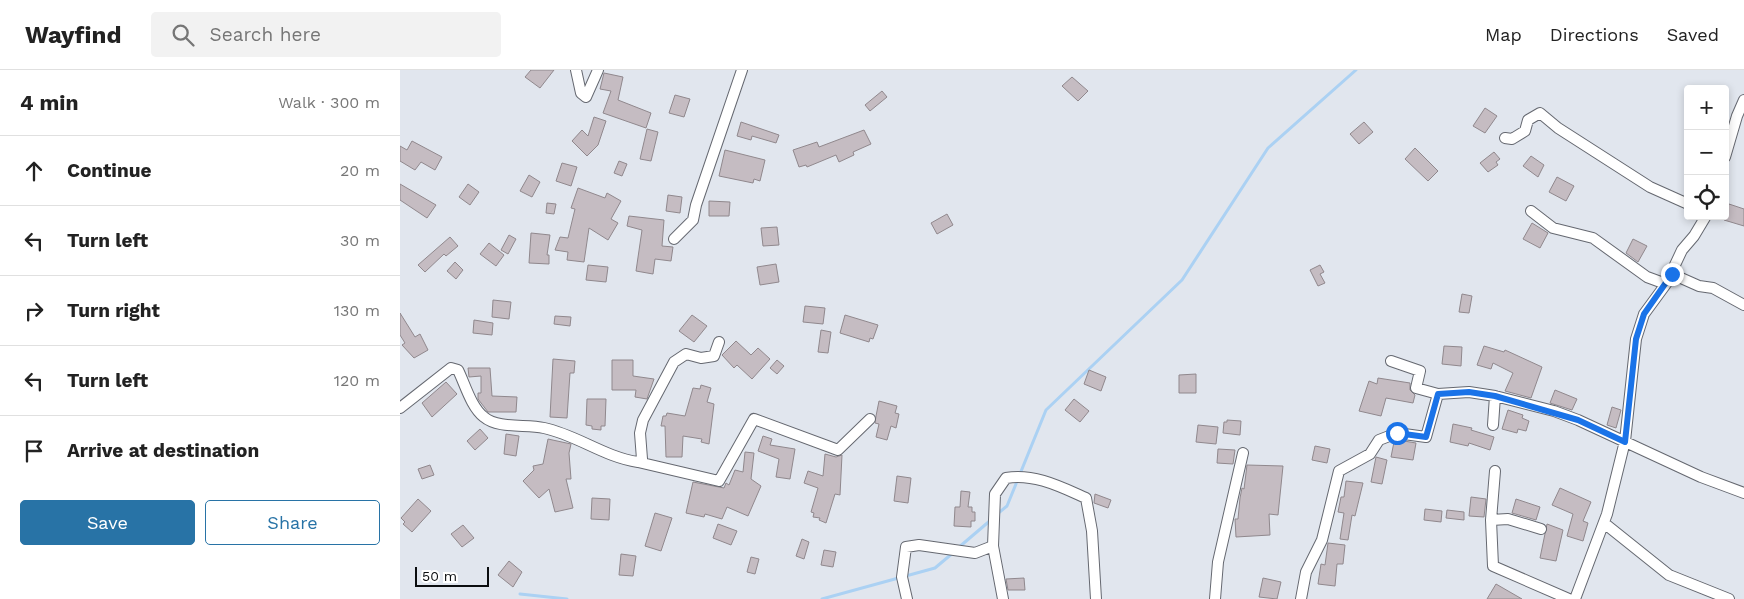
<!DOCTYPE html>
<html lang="en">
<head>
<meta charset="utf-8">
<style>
	:root { --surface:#fff; --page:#f2f2f2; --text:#222; --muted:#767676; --line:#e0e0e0; --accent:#2873a6 }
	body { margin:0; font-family:"Work Sans",sans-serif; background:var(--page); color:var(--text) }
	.controls { position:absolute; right:15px; top:15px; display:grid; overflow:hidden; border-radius:5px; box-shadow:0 2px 8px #0003 }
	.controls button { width:45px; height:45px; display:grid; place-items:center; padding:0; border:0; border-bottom:1px solid var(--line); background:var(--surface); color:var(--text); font:25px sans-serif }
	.scale { position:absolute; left:15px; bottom:12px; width:74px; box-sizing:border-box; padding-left:5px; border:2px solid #0b0d0f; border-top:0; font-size:14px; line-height:18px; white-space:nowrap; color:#0b0d0f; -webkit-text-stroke:4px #fff; paint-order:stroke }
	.stop { position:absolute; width:15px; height:15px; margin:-11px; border:4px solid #1a73e8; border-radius:50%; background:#fff }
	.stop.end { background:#1a73e8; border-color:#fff; box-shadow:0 1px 5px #0008 }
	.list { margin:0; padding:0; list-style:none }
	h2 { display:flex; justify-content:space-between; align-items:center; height:65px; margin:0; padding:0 20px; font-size:21px }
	h2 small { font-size:16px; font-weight:400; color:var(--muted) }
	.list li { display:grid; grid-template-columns:32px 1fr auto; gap:15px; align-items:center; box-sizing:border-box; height:70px; padding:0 20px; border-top:1px solid var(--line) }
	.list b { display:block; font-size:19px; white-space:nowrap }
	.list em { font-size:16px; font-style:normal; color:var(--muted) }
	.actions { display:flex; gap:10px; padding:15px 20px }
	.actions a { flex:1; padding:11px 0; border:1px solid var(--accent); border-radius:5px; text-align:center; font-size:18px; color:var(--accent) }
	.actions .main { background:var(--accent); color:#fff }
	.icon { flex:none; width:28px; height:28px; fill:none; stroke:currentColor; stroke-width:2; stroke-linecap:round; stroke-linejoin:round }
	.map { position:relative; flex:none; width:1344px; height:529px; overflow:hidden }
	header { display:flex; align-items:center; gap:30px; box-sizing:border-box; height:70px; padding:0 25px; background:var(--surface); border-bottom:1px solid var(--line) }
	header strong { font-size:24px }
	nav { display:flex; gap:28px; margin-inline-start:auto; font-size:18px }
	.search { width:350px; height:45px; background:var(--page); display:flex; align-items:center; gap:12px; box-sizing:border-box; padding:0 18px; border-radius:5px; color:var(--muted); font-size:19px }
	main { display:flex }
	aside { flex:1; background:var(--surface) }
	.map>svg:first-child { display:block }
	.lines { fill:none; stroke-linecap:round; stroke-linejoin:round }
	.stream { stroke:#abd1f3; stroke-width:3 }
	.building { fill:#c5bcc2; stroke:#90888d }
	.street-casing { stroke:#656870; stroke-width:12 }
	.street { stroke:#fff; stroke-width:10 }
	.route { stroke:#1a73e8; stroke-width:6 }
</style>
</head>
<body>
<header>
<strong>Wayfind</strong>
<div class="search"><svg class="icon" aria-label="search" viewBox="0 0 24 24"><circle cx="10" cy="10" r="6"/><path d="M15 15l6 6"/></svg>Search here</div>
<nav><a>Map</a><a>Directions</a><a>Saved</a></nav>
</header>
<main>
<aside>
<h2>4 min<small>Walk · 300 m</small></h2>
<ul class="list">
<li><svg class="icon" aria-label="ahead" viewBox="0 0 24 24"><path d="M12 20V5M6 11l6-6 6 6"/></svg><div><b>Continue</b></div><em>20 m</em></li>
<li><svg class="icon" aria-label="left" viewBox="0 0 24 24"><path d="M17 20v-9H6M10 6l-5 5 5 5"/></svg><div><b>Turn left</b></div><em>30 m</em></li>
<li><svg class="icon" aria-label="right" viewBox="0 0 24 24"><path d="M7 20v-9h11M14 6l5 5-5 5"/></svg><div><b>Turn right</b></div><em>130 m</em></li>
<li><svg class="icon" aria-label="left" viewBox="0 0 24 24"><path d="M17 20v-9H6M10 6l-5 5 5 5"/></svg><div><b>Turn left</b></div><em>120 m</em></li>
<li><svg class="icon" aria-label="arrive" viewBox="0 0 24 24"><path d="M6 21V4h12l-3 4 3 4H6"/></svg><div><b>Arrive at destination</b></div></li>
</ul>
<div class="actions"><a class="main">Save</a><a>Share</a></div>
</aside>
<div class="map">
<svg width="1344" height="529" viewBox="0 0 1344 529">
	<rect width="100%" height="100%" fill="#e1e6ee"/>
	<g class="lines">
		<path class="stream" d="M596,445L607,436L646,340L782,210L868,78L956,0
			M558,478L592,449
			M120,524L167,529
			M422,529L535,498L554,482"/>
	</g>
	<path class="building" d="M131,0H154L140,18L125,7Z
		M204,3L223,7L218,30L251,43L246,58L203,43L211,21L200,19Z
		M672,7L688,21L678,31L662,16Z
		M482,21L487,27L470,41L465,35Z
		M275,25L290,29L284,47L269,43Z
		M1085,38L1097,46L1085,63L1073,56Z
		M194,47L206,51L198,75L187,86L172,71L182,60L188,66Z
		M341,52L379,65L376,73L352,66L351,70L337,66Z
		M964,52L973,62L959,74L950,64Z
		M247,59L258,62L251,91L240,89Z
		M464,60L471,74L453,82L454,85L439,92L436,85L407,97L406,95L399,97L393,80L417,72L419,77Z
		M12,71L42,87L35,100L21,92L15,100L0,91V76L7,80Z
		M1015,78L1038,101L1028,111L1005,89Z
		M325,80L365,90L360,111L354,109L353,113L319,106Z
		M1094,82L1100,89L1096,92L1098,95L1088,102L1080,93Z
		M1131,86L1144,95L1138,107L1123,96Z
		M219,91L227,94L222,106L214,103Z
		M162,93L177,97L171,116L156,111Z
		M129,105L140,112L132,127L120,121Z
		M1157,107L1174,116L1166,131L1149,122Z
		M0,114L36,135L27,148L0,130Z
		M68,114L79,122L70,135L59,127Z
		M178,118L205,128L207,123L221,131L211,149L218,153L208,170L189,158L184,192L167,190L168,182L155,180L160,167L168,168L175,139L171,138Z
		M268,125L282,127L280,143L266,141Z
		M309,131L330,132L329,146H309Z
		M147,133L156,134L154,144L146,143Z
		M1329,134L1344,139V156L1324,150Z
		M547,144L553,155L537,164L531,153Z
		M229,146L264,150L262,176L273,177L271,191L255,189L253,204L236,201L242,160L227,156Z
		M1132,153L1148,163L1140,178L1123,169Z
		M377,157L379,175L363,176L361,158Z
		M131,163L150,165L147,185H149V194L129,193Z
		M109,165L116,169L108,184L101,180Z
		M50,167L58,176L46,186L44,184L25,202L18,195Z
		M1233,169L1247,176L1238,192L1226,183Z
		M89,173L104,185L96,196L80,184Z
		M55,192L63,200L56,209L47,201Z
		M376,194L379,212L360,215L357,197Z
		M188,195L208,197L206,212L186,210Z
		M920,195L924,202L920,204L925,213L918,216L910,200Z
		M1062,224L1072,226L1069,243L1059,242Z
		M93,230L111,232L109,249L92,247Z
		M405,236L425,238L423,254L403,252Z
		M0,243L15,267L20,264L28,280L14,288L2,275L5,273L0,265Z
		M292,245L307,256L294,272L279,261Z
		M445,245L478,255L473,269L470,268L469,272L440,263Z
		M155,246L171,247L170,256L154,254Z
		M74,250L93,253L92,265L73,263Z
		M421,260L431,262L428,283L418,282Z
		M336,271L351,285L358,278L370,289L352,309L337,295L334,298L322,285Z
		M1044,276L1062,277L1061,296L1042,294Z
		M1084,276L1104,282L1105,280L1142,297L1131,328L1105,321L1113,303L1093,293L1091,299L1077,295Z
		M153,289L175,291L174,303H170L167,348L150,347Z
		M212,290H233V306L254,309L247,329L235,327L236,320H212Z
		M377,290L384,296L377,304L370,298Z
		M68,298H90L92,326L117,327L116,342H88L78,329V323H81V306L69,307Z
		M689,300L706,307L701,321L684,314Z
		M796,304V323H779V305Z
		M978,308L1010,313V320L1015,325L1013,333L986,328L981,346L959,341L969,311L977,314Z
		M46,312L57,324L32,347L22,333Z
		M301,315L311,318L307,332L314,334L309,374L301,372L302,369L283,366L282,387H266L265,356H261L263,346H266L267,343L285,346L293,318L300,319Z
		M1155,320L1177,329L1172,340L1150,333Z
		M187,329H206L205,356H201V360L192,359V356L186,355Z
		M674,329L689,341L680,352L665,340Z
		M479,331L497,336L495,343L499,344L496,358L491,356L487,370L476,367L479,354L475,353L476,346Z
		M1212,337L1221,340L1216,358L1207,355Z
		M1108,340L1123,345L1122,348L1129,351L1126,361L1118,359L1117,363L1102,359Z
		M827,350L841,351L840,365L823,363L824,352H827Z
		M1053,354L1072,358L1071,360L1094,367L1090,380L1069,373L1068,376L1050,372Z
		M798,355L818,357L816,374L796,372Z
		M80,359L88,368L75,380L67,371Z
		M106,364L119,366L116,386L104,384Z
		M363,366L372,369L370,375L395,379L390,409L376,407L379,389L358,381Z
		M148,369L171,374L169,383L171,409H166L173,438L155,442L149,419L139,428L123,411L134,400L133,396L143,394Z
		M998,370L1016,373L1013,390L991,387L994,372Z
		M915,376L930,379L927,393L912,390Z
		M818,379L835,380L833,394L817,393Z
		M345,382L354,383L351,409L361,416L348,446L327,437L322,449L305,444L304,447L286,443L293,412L324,418L326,413L329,415L335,400L343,402Z
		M425,384L436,387L442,385L440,425L435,424L426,453L419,450L420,448L413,447L414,443L411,442L418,418L404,413L408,401L423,406Z
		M976,387L987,390L982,414L971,412Z
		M30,395L34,405L22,409L18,399Z
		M847,395L883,396L878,445L869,444L870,465L836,467L835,449H838L840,428L842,418L844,419Z
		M497,406L511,408L508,433L494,431Z
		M946,411L963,413L955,446L952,445L948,470L940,469L944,443L938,442L941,427H944Z
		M1160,418L1191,432L1183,451L1188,453L1183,471L1167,466L1173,444L1152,435Z
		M561,421L570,422L568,437H572V442H575V451H571V457L554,456L555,437H560Z
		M695,424L711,430L708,438L694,433Z
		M1071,427L1086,429L1084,447L1069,446Z
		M192,428L210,429L209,450L191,449Z
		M18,429L31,441L12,462L3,454L5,452L1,448Z
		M1116,429L1140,437L1136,450L1112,443Z
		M1025,439L1042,441L1041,452L1024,450Z
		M1047,440L1064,442V450L1046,448Z
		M255,443L272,448L261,481L245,476Z
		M318,454L337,461L331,475L313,468Z
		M1147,454L1163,460L1156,491L1140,488Z
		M63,455L74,468L62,477L51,464Z
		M402,469L409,472L404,489L396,486Z
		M928,473L945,475L943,494H937L935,516L918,514L921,494L925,495Z
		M424,480L436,482L433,497L421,495Z
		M221,484L236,486L233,506L219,505Z
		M351,487L359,489L355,504L347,502Z
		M109,491L122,502L113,517L98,505Z
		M624,508L625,520H608L606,509Z
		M863,508L881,512L877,529L859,527Z
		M1096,514L1122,529H1087Z"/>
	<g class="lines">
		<defs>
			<path id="street" d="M176,0L181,23L186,27L198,0
				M1105,68L1112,69L1125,61L1128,50L1140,43L1158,58L1250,117L1288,134
				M1325,87L1337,46L1344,30
				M1131,141L1153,158L1193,168L1247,207L1266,214
				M274,169L293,150L296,135L342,0
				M1272,204L1299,216L1313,218L1344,235
				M991,291L1020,301L1016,318L1038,324L1069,322L1095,326L1154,341L1178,350L1301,407L1344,423
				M0,338L51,298L58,300C65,314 71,337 84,347C98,359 126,354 144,358C177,365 204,387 238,392L242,389L240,363L243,350L274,292L286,284L301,288L314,286L319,272
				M1093,355L1095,326
				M238,392L319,411L354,349L438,380L470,349
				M1095,401L1091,450L1093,496L1169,529
				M1091,450L1108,449L1141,459
				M1204,453L1269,505L1329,529
				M507,529L502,507L506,477L519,475L575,483L593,476
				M603,529L593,476L595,424L606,408C634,403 661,417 686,428L692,461L696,529
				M815,529L818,492L843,383
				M901,529L906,502L922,470L939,401L970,384L979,370L997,363L1026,367L1038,324
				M1175,529L1207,444L1225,371L1236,269L1244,244L1266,214L1282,180L1294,166L1306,146"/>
		</defs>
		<use href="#street" class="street-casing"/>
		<use href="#street" class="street"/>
	</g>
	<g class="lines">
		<path class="route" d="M997,363L1026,367L1038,324L1069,322L1095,326L1178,350L1225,372L1236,269L1244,244L1272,204"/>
	</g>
</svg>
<div class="controls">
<button>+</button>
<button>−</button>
<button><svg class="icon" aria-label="locate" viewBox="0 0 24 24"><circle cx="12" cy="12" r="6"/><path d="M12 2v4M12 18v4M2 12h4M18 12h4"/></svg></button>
</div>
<div class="scale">50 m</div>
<div class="stop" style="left:997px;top:363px"></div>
<div class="stop end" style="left:1272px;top:204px"></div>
</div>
</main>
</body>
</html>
